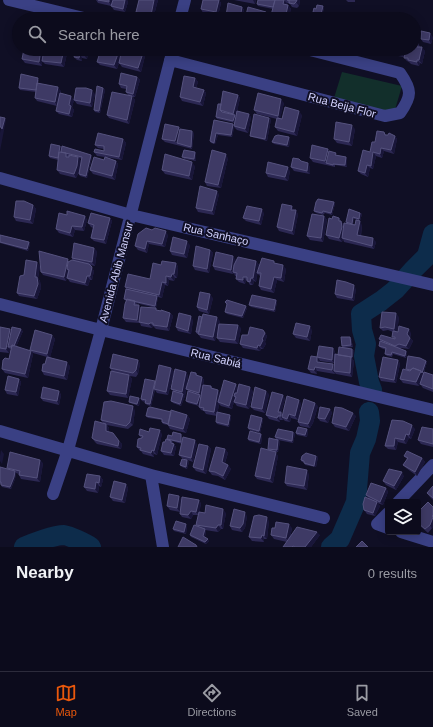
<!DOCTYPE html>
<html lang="en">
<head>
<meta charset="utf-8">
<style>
	:root { --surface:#0c0b1c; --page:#151425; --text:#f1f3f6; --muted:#9a9ba3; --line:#2c2b3b; --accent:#ea580c }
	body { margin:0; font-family:Arial,sans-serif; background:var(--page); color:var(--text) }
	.controls { position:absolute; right:12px; bottom:12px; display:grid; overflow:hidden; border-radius:4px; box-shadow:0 2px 10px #0003 }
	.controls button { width:36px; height:36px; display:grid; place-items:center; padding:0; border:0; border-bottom:1px solid var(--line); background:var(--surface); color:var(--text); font:20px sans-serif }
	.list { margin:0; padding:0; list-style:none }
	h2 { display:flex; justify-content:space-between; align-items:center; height:52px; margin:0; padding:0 16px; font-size:17px }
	h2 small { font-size:13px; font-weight:400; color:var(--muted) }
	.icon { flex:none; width:22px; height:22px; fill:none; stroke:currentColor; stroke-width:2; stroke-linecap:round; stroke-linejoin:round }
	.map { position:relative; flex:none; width:433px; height:547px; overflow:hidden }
	.search { position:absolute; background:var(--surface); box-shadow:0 2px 10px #0003; left:12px; right:12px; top:12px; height:44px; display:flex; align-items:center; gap:10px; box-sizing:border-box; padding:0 14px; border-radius:22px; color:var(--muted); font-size:15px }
	.sheet { height:124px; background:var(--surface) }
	nav { display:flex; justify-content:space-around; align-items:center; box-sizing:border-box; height:56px; border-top:1px solid var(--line); background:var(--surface); font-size:11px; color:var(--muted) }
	nav a { display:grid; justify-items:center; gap:2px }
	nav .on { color:var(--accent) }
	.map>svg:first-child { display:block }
	.park { fill:#122f2b }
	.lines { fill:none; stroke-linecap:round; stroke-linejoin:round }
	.river { stroke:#0d2c4b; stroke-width:20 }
	.street { stroke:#3a4084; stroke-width:12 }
	.wall { fill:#2c2853; fill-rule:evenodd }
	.shaded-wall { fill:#191639 }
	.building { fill:#3e3a65; stroke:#55527e }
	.labels { text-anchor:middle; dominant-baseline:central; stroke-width:4; stroke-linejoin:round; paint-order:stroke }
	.street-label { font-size:11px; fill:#d3d3ff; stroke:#100f25 }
</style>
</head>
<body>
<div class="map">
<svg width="433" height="547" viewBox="0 0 433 547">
	<rect width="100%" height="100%" fill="#100f25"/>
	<path class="park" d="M342,72L402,86L394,113L334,98Z"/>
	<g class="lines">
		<path class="river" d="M372,390L369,382L364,356L366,344L362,330L361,314L381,301L395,290L414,269L427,256L433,234
			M24,547C33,543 54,535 64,535C70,536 85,543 91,547
			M331,547L340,539L356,502L360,453L366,439L370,421L369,412"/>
		<path class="street" d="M9,0L88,19
			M180,19L185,0
			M170,60L385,116L400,113C412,96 412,90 400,73L306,49
			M0,178L131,215L433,285
			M0,304L101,330L433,410
			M0,431L151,475L324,518
			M151,475L163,547
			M53,494L68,450L101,330L173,49
			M398,502L433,465
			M388,513L377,524L388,528
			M401,532L433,542"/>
	</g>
	<path class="wall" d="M96,0H127L128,2L125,12L114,10L111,6L98,3Z
		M139,0H158L153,19L139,16L136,12Z
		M219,0L221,3L218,16L203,13L201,9Z
		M234,0H256L255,4Z
		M258,0H300L299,6L297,8L292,7L290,4L287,3V5H288L291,9L288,19H270L273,9L258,6L257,4Z
		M346,0H355V2H348Z
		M242,7L244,10L243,19H228L226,16Z
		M324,8L322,16L314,14L313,12L316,9Z
		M433,37L431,44L423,42L421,39Z
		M418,43L420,47L425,51L422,64L420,63L419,66L411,64L409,62L407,61L404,58Z
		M37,49H68L64,67L45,64L42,61V66L25,63L22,59L41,50L43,54L44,50Z
		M71,49H89L87,59L82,58V61L77,60L74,57L75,55L71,50Z
		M367,49H384L382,53Z
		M406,49L404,57L392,55L390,51Z
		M121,53H143L145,56L141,72L122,67L119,63L120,60L117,69L100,65L97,62Z
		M137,77L140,80L135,97H133L135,100L129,124L109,118L107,115L128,95L126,92V89L121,88L119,84Z
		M195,78L198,82L196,88L204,90L206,93L203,106L182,101L180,97Z
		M39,80L38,83L61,91L60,93L74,100L72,107L74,110L72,117L59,114L56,111L57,106L37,101L35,98L36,92L20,90L19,88Z
		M103,88L105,90L100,113L95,112L94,110Z
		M95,94L92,107L77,104L74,100Z
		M238,95L240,98L237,111L251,117L248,133L237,130L234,127L232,137L218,135L215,144L211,143L210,141L214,120L233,124L234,125L235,123L217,119L216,117L221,104Z
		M284,103L280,118L282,119L302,115L297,136L278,131L275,127L277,119L257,114L254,110Z
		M269,118L271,119L267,141L252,137L250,136Z
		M179,127L180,129L194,133L192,149L165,142L162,139Z
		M355,129L352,146L337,143L334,139Z
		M384,132L386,135L395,136L397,139L394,154L384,151L382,158L376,156L373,169L370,168L368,177L361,174L358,171L370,152L375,142Z
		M289,137L290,139L289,147L274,144L272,142Z
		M123,139L126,143L122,160L106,157L116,161L118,164L115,180L93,174L90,170L104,160L105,157L97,156L94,152L104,151V149L98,148L95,145Z
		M60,146L61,148V152L91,155L92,157L87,178L80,176L79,174L80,170L76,178L60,174L57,170L58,160L50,158L49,156ZM79,158L82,159L80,167L81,161Z
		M328,149L329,151L337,155L346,157L347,159V167L335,165V167L313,162L310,158Z
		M195,152L196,154V161L184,159L182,157Z
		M228,158L221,188L207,186L205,182Z
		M301,161L310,167V174L294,171L291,167Z
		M195,166L192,180L165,174L162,170Z
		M290,171L288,181L268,177L266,173Z
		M219,194L214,215L198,212L196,208Z
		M334,202L335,204L332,215L325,213L323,215L316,213L314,211Z
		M33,205L36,209L33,224L16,221L14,217Z
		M349,209L360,213L362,214L360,221L354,219L353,224L362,225L361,236L376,242L374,249L344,242L343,239L342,242L329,239L326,235L332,219L339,218L344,226L346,223Z
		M294,210L298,214L294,235L279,231L277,227Z
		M264,213L261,225L246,221L243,218Z
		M67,215L85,216L87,220L84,231L75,230L73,237L59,233L56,229Z
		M324,216L327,220L323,242L310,240L307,236Z
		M110,218L112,221L106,244L94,241L91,238L93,228L91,227L88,223Z
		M152,230L168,235L165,247L149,244L147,253L138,250L135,246Z
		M0,235L29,242L30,244L28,251L0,243Z
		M190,245L187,258L172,255L170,251Z
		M210,250L213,253L209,273L195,270L193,266Z
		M97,251L95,266L90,265L94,271L92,280H90L88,286L70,282L67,278V277L66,281L43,275L41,272L69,261H73L72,258Z
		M236,260V261H256L259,265L256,282L254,281L253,285H250L247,280H246L245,284L239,282L236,279V276H235L234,273L233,274L215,270L213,266Z
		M176,263L178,267L177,278H175L174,281L169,280L168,286L165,285L162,298L158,297L156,308L136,303L141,308L170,313L173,316L169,331L156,329L153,326L152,328L141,326L140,323L126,322L123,318L126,301L124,299L126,289L125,287L150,279L161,265Z
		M275,263L286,269L284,282L277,280L274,293L261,290L259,286L260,276L257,273Z
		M40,266L38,278L40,281L41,288L37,299L19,296L17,293L24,275Z
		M356,289L354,301L337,298L335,294Z
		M213,298L209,314L199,311L197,307Z
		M276,300L277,302L275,312L251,307L249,305Z
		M225,302L247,308L243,318L227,314L225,312L227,305Z
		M399,317L397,332L411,333L410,338L413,341L409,349L401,348H399L406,351L407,353L406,358L393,354L392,357L387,356L385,354L386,350L381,348L379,346L380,341L379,339H394L392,337L393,332L388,330L383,331L380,328Z
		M193,320L191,334L178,331L176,327Z
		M220,321L219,324L241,328L238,344L220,342L217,338L218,327L215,341L201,338L198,334H197L196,332Z
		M0,327L12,331H23L16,347L33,354L28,378L5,373L2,369L9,359L11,349H10L9,353L0,352Z
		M263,330L267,336L265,342L266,344L263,349H261L260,351L243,348L240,344L248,335Z
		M312,330L310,341L296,338L293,334Z
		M52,335L55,339L50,357L70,366L67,380L44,375L42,371L45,364L47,357L33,353L30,350Z
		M350,337L351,338L353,347L344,348L352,349L354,351L352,359L354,361L352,377L336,374L335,373V374L317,371V374L311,373L308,369L320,361V362L334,366V363L320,361L317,357L333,348L335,352V354L338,355L343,348L342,346Z
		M138,360L140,364L138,374L136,377L130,376L132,379L128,398L110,395L107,391L112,371L110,368Z
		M398,360L400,364L396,383L381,381L379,377Z
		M426,361L427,362L424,372L433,375V392L423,388L420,384L423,376L419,386L403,383L400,379L406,370Z
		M171,368L174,372L168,395L157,393L155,390L151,406L147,405L145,403V402L142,401L141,399L155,381V382Z
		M186,372L188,376L185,396L181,406L173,403L171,401L173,391L171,389Z
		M196,373L198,376L202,377L204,380L203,385L211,386L213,389L220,393L236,384L238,388L237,393L253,391L249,409L237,406L234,402L235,398L232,409L221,406L219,404L217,416L206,414L204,411L201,410L199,407V406L188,403L186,401L188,391L186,389Z
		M19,379L21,382L18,396L7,394L5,390Z
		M59,391L61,395L59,405L43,401L41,398Z
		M269,394L265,413L254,410L251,407Z
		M283,395L285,399L281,413L283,415L301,403L298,420L291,418L290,422L285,421L283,419V420H280V422L269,419L266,415Z
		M139,398L140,400L139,406L130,403L129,402Z
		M318,406L313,423L310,428L300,426L298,422Z
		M330,409L332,413L328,423L320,421L318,418Z
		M135,410L133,425L128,429L107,425L109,428V432L122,444L121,449L97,444L95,442L92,438L103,423L101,420Z
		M171,412L187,415L190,419L186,433L170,429L168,425L163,424L162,422V420L148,418L146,416Z
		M356,416L349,431L335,427L332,423Z
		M231,417L229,427L217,424L216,422Z
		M263,420L260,433L249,430L248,428Z
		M392,420L415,429L411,439L409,438L406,444L398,442L396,450L388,449L385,446Z
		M307,429L308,431L307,437L297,435L296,433Z
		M433,429V447L421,444L418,440Z
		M149,432L162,434L157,455L154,454V457L143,454L141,451H140L137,447L141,438L139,435Z
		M293,432L295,434L293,443L278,440L280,442L278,452H274L278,456L273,483L257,479L255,476L268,450V449L276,439L275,437Z
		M261,434L262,436L261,444L249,441L248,439Z
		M172,436H182V440L197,444L193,462L182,458L179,455L182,444L172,441L176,447L174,456L164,455L161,451L165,442L168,440L167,439Z
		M208,446L211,449L206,474L196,471L193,467Z
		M225,449L228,453L225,463L228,465L231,469L225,480L218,476L212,475L209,471Z
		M316,456L318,457L316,467L305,465L304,462H302L301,460Z
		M404,456L422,458L425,462L417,476L406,468L403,465L407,459Z
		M187,460L189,462L187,469L182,467L180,465Z
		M43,463L40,482L21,479L19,475V474L16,473L15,479L11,489L2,487L1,485V484H0V467L8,469L7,468Z
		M309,474L307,490L287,486L285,483Z
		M100,476L103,480L101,487L99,486L98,493L87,491L84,487Z
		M404,476L396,490L386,485L383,481Z
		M126,484L128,488L125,503L113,501L110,497Z
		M433,486V500L430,497L427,493Z
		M386,488L388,492L383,505L377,503L380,506L375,516L367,514L364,510L369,499L366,495Z
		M182,500H199L201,504L199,512L205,513H226L223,529H221L218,532L205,530L206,531L205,537L209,541L206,544L191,537L190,535L198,526L196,525L198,515H193L191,519L182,517L180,514L181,503L180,512L170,510L167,506Z
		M433,507V527L428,533L418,524V512Z
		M247,516L245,528L242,532L232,530L230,526Z
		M269,521L267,539H264V542L252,541L249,537Z
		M187,526L186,534L174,531L173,529Z
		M275,528H292L290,538L320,535L311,547H283L287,542L274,539L271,535Z"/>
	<path class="shaded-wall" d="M109,0H113L112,6L109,2Z
		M125,0H127L128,2L125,12L123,9Z
		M154,0H158L153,19L151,15Z
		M219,0L221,3L218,16L216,12Z
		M253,0H256L255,4Z
		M284,0L287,3L286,8L283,4Z
		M297,0H300L299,6L296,2Z
		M288,5L291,9L288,19H285Z
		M323,6L324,8L322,16L321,14Z
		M242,7L244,10L243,19H240Z
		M266,12L268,16V19H266Z
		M430,33L433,37L431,44L429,40Z
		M422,47L425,51L422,64L419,60Z
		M64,49H68L64,67L61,63Z
		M85,49H89L87,59L84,55Z
		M380,49H384L382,53L380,50Z
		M402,49H406L404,57L402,53Z
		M41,50L43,54L42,66L39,62Z
		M119,51L122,54L117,69L114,65Z
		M143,53L145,56L141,72L138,68Z
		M80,54L82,58V61L79,58Z
		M417,60L420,63L419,66L417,62Z
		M137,77L140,80L135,97L133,94Z
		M195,78L198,82L195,91L193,87Z
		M58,87L61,91L57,106L55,102Z
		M103,88L105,90L100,113L99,111Z
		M92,90L95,94L92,107L90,103Z
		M204,90L206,93L203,106L200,102Z
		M238,95L240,98L235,123L233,121L235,115L233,114Z
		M71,96L74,100L72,107L74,110L72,117L69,114V105Z
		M132,96L135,100L129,124L127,120Z
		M281,99L284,103L280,119L278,116Z
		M299,111L302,115L297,136L294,132Z
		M249,114L251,117L248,133L245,129Z
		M5,118L6,120L0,151V133L1,127Z
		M269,118L271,119L267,141L265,139Z
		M233,124L235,126L232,137L231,135Z
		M352,125L355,129L352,146L349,142Z
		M179,127L181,130L177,143L175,141Z
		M192,131L194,133L192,149L191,147Z
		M216,133L218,135L215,144L214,143Z
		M395,136L397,139L394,154L391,150Z
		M289,137L290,139L289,147L287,145Z
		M123,139L126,143L122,160L119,157Z
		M60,146L61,148L59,160L58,158Z
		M381,148L384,151L382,158L380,154Z
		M328,149L330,152L326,163L325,161Z
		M195,152L196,154V161L194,159Z
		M373,152L376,156L373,169L371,166Z
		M226,154L228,158L221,188L218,185Z
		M91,155L92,157L87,178L86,176Z
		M78,157L81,161L80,169L76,178L74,174Z
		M346,157L347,159V167L345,165Z
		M116,161L118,164L115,180L112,176Z
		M192,162L195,166L192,180L189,176Z
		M308,163L310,167V174L307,171Z
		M367,165L370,168L368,177L365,173Z
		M288,167L290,171L288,181L285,177Z
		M217,191L219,194L214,215L212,211Z
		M334,202L335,204L332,215L331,213Z
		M33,205L36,209L33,224L30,220Z
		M292,206L294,210H291Z
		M262,209L264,213L261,225L259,221Z
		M296,210L298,214L294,235L292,231Z
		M360,213L362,214L360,221L359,219Z
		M85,216L87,220L84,231L82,227Z
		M324,216L327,220L323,242L321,238Z
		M353,217L354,219L353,226L352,224Z
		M110,218L112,221L106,244L104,240Z
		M339,218L344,225L342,238L343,239L342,242L339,238Z
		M360,221L362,225L360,239L357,235Z
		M72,226L75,230L73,237L70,233Z
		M166,231L168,235L165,247L162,244Z
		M373,238L376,242L374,249L372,246Z
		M147,241L149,244L147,253L145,249Z
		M187,241L190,245L187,258L184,254Z
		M29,242L30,244L28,251L27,249Z
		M94,248L97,251L95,266L92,262Z
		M210,250L213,253L209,273L207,269Z
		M233,256L236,260L234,272H233V274L231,270Z
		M68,259L70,263L67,269L68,271L66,281L64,277Z
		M256,261L259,265L256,282L253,278Z
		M37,262L40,266L38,278L40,281L41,288L37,299L34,296L35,277Z
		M176,263L178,267L177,278L174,274Z
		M89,264L94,271L92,280L90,276Z
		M283,265L286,269L284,282L281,278Z
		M172,274L175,278L174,281L171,277Z
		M87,276L90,280L88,286L85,283Z
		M166,276L169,280L168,286L166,283Z
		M243,277L246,280L245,284L243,280Z
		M274,277L277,280L274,293L271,289Z
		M251,278L254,281L253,285L250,282Z
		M162,282L165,285L162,298L159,295Z
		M354,285L356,289L354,301L352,298Z
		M210,294L213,298L209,314L207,310Z
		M157,296L158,297L156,308L155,306Z
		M276,300L277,302L275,312L274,310Z
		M139,305L142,309L139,322L137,320Z
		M246,306L247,308L243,318L242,316Z
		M170,313L173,316L169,331L167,327Z
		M396,313L399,317L397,333L394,329Z
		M191,316L193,320L191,334L188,331Z
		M217,317L220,321L215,341L213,337Z
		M150,323L153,326L152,328L149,324Z
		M238,325L241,328L238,344L235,340Z
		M310,326L312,330L310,341L307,337Z
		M10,329L13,332L8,347L10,349L9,353L6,349Z
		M21,329L23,331L15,349L14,347Z
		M409,329L411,333L410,338L413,341L409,349L406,346L407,334Z
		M265,333L267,336L265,342L266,344L263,349L260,346Z
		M52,335L55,339L50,358L47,354Z
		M350,337L351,338L353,347L351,345Z
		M258,345L261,349L260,351L257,348Z
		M333,348L335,352L334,363L332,360Z
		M352,349L354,351L353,359L352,357Z
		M31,351L33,354L28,378L25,374Z
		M406,351L407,353L406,358L405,356Z
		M317,357L320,361L319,365L317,362Z
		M351,357L354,361L352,377L350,373Z
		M138,360L140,364L138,374L136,370Z
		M398,360L400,364L396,383L394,380Z
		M426,361L427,362L423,375L419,386L416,382Z
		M67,362L70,366L67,380L64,376Z
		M333,364L336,368L334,371L335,373V374L332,370Z
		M315,367L317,371V374L314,370Z
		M171,368L174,372L168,395L166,392Z
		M186,372L188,376L185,396L181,406L180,404L183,394L182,392Z
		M129,375L132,379L128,398L126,394Z
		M202,377L204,380L199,406L197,404L200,395L199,393Z
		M19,379L21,382L18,396L16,392Z
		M155,381L156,383L151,406L150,404Z
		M236,384L238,388L236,396H234L235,398L232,409L229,406Z
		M250,387L253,391L249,409L246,405Z
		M218,390L221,394L218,402L219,404L217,416L214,412Z
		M59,391L61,395L59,405L57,401Z
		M266,391L269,394L265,413L262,409Z
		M283,395L285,399L281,413L284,416L282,417L283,419V420L278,412Z
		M139,398L140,400L139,406L137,404Z
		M299,400L301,403L298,420L295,416Z
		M315,403L318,406L313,423L310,428L308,424Z
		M133,406L135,410L133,425L130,422Z
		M330,409L332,413L328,423L325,419Z
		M353,413L356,416L349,431L346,427Z
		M289,414L291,418L290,422L287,419Z
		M187,415L190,419L186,433L183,429Z
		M230,415L231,417L229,427L228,425Z
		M278,416L280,420V422L277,418Z
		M262,418L263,420L260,433L259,431Z
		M106,424L109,428V435L106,431Z
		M412,425L415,429L411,439L409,435Z
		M307,429L308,431L307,437L305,435Z
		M160,430L162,434L157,455L154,451Z
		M293,432L295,434L293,443L292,441Z
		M181,434L182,436V444L181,442Z
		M261,434L262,436L261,444L259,442Z
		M406,434L409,438L406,444L404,440Z
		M395,438L398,442L396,450L394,446Z
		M195,440L197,444L193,462L191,458Z
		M278,440L280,442L278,452L277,450Z
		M119,441L122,444L121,449L118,446Z
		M171,441L176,447L174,456L171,453Z
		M208,446L211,449L206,474L203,470Z
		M225,449L228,453L224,465L222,462Z
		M1,450L4,454L2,464L0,461V456Z
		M152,450L154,454V457L151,453Z
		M276,452L278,456L273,483L270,479Z
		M316,456L318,457L316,467L314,466Z
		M422,458L425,462L417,476L415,472Z
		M40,460L43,463L40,482L37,478Z
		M187,460L189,462L187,469L186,467Z
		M228,465L231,469L225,480L223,476Z
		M307,470L309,474L307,490L304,486Z
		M15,471L16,473L15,479L11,489L10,487Z
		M402,472L404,476L396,490L394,486Z
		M100,476L103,480L101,487L99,483Z
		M96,482L99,486L98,493L95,489Z
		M126,484L128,488L125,503L122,500Z
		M386,488L388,492L383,505L380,502Z
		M179,496L182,500L180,512L177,508Z
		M199,500L201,504L199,515L196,512Z
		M377,502L380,506L375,516L373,513Z
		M223,509L226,513L223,529L221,525Z
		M191,511L193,515L191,519L188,515Z
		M245,512L247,516L245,528L242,532L240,528Z
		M433,515V527L432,529L430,525L432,516Z
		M267,517L269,521L267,539L264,536Z
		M186,524L187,526L186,534L184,532Z
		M289,524L292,528L289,542L286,538Z
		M218,525L221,529L218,532L216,528Z
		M205,529L206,531L205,538L203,536Z
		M317,532L320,535L311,547H305Z
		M262,535L264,539V542L261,538Z
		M208,539L209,541L206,544L205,542Z"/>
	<path class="building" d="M98,0H109V2Z
		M113,0H125L123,9L111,6Z
		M139,0H154L151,15L136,12Z
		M203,0H219L216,12L201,9Z
		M258,0H275L273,7L257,4Z
		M275,0H284L283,4L288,5L285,19H270Z
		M287,0H297L296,2L294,4L289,3V0Z
		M228,3L242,7L240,19L226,16Z
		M317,5L323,6L321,14L313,12L314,8L316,9Z
		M248,7L266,12V19H245Z
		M302,13L317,17L316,19H300Z
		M421,31L430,33L429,40L421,39Z
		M414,43H418L417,47H422L419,60H417V62L408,60V58H404L406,49H414Z
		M24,49H34L41,50L39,62L22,59Z
		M44,49H64L61,63L42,61Z
		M71,49H85L84,55L80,54L79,58L74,57L75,54L71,50Z
		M101,49H113L119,51L114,65L97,62Z
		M122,49H134L143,53L138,68L119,63Z
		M390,49H402V53L390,51Z
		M121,73L137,77L133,94L126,92L127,86L119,84Z
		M21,74L38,78L36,90L19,88Z
		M184,76L195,78L193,87L204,90L200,102L180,97Z
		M37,83L58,87L55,102L35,98Z
		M97,86L103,88L99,111L94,110Z
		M76,88H86L92,90L90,103L74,100Z
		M223,91L238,95L233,114L220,110Z
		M112,92L132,96L127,120L107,115Z
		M60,93L71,96L69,105L71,106L69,114L56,111Z
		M258,93L281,99L278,116L254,110Z
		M218,104H221L220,110L222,112L235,115L233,121L216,117Z
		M285,107L299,111L294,132L275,127L277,118L282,119Z
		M237,111L249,114L245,129L234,126Z
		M254,114L269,118L265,139L250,136Z
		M0,117L5,118L2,129L1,127H0Z
		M214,120L233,124L231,135L216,133L214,143L210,141Z
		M336,122L352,125L349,142L334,139Z
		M165,124L179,127L175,141L162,139Z
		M180,129L192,131L191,147L177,143Z
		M377,131L384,132L385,135H388L389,133L395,136L391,150L381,148L380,154L373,152L371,166L367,165L365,173L358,171L363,150L370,152L372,142H375Z
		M98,133L123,139L119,157L94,152L95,149L104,151V146L95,145Z
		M278,135L289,137L287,145L272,142L275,136Z
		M51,144L60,146L58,158L49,156Z
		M312,145L328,149L325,161L310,158Z
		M62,146L91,155L86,176L79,174L82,157L61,152Z
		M184,150L195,152L194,159L182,157Z
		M212,150L226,154L218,185L205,182Z
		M329,151L336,153L335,155L346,157L345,165L333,164V165L326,163Z
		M59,152L66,153V157H69V155L78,157L77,166L74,174L57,170Z
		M165,154L192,162L189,176L162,170Z
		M94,157L104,160L105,157L116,161L112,176L90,170Z
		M293,158L299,159L301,161L308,163L307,171L291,167Z
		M268,162L288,167L285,177L266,173Z
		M200,186L217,191L212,211L196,208Z
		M318,199L334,202L331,213L323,211L322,213L314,211L316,202Z
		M16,201H24L33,205L30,220L14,217Z
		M282,204L292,206L291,210H296L292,231L277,227Z
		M247,206L262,209L259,221L243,218Z
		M349,209L360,213L359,219L353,217L352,224L346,222Z
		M67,211L85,216L82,227L72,226L70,233L56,229L59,213L67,215Z
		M91,213L110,218L104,240L91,238L94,225L88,223Z
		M312,214L324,216L321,238L307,236Z
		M333,216L339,218V221H341L342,227L339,238L326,235L329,218L332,219Z
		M356,220L360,221L357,235L373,238L372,246L342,238L344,223L355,225Z
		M146,228L152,230L155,228L166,231L162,244L147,241L145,249L135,246L138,234Z
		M0,235L29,242L27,249L0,242Z
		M173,237L187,241L184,254L170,251Z
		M74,243L94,248L92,262L72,258Z
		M196,246L210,250L207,269L193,266Z
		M39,251L68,259L64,277L41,272Z
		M216,252L233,256L231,270L213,266Z
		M238,257L256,261L253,278H251L250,282L247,281V277H243V280L236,279L237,273L233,272L234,265Z
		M262,258L274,261V263L283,265L281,278L274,277L271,289L259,286L261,273H257Z
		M26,260L37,262L35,277H37L38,284L34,296L17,293L20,276L24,275Z
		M72,260L89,264L92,267L90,276H87L85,283L67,278L69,270L67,269L68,262Z
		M162,261L176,263L174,274H172L171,277L166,276V283L162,282L159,295L125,287L128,274L150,279L153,263L161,265Z
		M337,280L346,282L354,285L352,298L335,294Z
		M126,289L157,296L155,306L124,299Z
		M200,292L210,294L207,310L197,307Z
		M252,295L276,300L274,310L249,305Z
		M127,299L135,301L134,305H139L137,320L123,318L125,304Z
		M227,300L246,306L242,316L225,312L227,304L225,302Z
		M141,307L156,308V310L161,311V310L170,313L167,327L153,325V323H150L149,324L139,322Z
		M382,312L396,313L394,329L385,327L380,328Z
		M179,313L191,316L188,331L176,327Z
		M203,314L217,317L213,337L198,334Z
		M199,316L202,317L199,332H196Z
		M296,323L310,326L307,337L293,334Z
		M219,324L238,325L235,340L217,338Z
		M399,326L409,329L407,334L410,338L406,346L399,344L395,346L379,339L381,335L395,339V337H392L393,331L398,332Z
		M0,327L10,329L6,349L0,348Z
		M12,327L21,329L14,346L12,345V347H8Z
		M250,327L263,330L265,333L262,339L263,340L260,346L258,345L257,348L240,344L242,335H248Z
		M35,330L52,335L47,354L30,350Z
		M341,337H350L351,345L342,346Z
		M380,341L396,347L406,351L405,356L392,352L391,355L385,354L386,348L379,346Z
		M12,345L31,351L25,374L2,369L3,360L5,358L9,359Z
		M319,346L333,348L332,360L317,357Z
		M339,347L352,349V357L338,355Z
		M113,354L138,360L136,370L133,373L110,368Z
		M335,354L351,357L350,373L334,371Z
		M311,356L317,357V362L333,364L332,370L315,367L314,370L308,369Z
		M408,356L420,358L426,361L422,373L421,371L413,368L410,370L406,369Z
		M47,357L67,362L64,376L42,371L43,364H45Z
		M383,357L398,360L394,380L379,377Z
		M159,365L171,368L166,392L154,389Z
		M413,368L421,371L416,382L400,379L403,369L410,371Z
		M175,369L186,372L182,392L171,389Z
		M111,371L129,375L126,394L107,391Z
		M191,372L196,373V375L202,377L199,393L186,389Z
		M424,372L433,375V389L420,384Z
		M8,376L19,379L16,392L5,390Z
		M145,379L155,381L150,404L145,403L146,400L141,399Z
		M224,380L236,384L229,406L218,402Z
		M239,384L250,387L246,405L234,402L236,397L234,396L235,393H237Z
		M203,385L211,386V388L218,390L214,412L203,410L204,408L199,407Z
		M43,387L59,391L57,401L41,398Z
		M255,387L266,391L262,409L251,407Z
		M173,391L183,394L180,404L171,401Z
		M188,391L200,395L197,404L186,401Z
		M272,392L283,395L278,412H281V416H278L277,418L266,415Z
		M130,396L139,398L137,404L129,402Z
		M287,396L299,400L295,416L289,414L287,419L282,417Z
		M304,399L315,403L310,420L308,424L298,422Z
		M111,401L133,406L130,422L126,426L101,420L104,402Z
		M150,407L171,412L168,424L162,422V419L146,416L148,408Z
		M320,407L330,409L325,419L318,418Z
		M335,407L342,408L353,413L346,427L332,423Z
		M171,410L187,415L183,429L168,425Z
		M217,412L230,415L228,425L216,422Z
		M251,415L262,418L259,431L248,428Z
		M392,420L403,421L412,425L409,435L406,434L404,440L395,438L394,446H385Z
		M95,421L106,424V431L113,433L119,441L118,446L95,440L92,438Z
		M298,427L307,429L305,435L296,433Z
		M422,427L433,429V444L418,440Z
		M150,428L160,430L154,451L152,450L151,453L140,450L141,448L137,447L138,439L142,438L143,436L139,435L140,429L149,432Z
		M278,429L293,432L292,441L275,437Z
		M250,431L261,434L259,442L248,439Z
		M173,432L181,434V442L167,439L168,435L172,436Z
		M183,437L195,440L191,458L179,455Z
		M269,438L278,440L277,450L268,449Z
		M166,439L171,441V443L174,444L171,453L161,451L163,442H165Z
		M199,444L208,446L203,470L193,467Z
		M216,447L225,449L222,462L228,465L223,476L215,472L209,471Z
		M261,448L276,452L270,479L255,476Z
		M407,451L422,458L415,472L403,465L408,458L404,456Z
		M10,452L40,460L37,478L19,475L20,471L7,468Z
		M306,453L316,456L314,466L304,463V461L301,460L302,456Z
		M182,459L187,460L186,467L180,465Z
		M287,466L307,470L304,486L285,483Z
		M0,467L15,471L14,477L10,487L1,485V482H0Z
		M389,469L402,472L394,486L383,481Z
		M87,474L100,476L99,483L96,482L95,489L84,487Z
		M114,481L126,484L122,500L110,497Z
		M371,483L386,488L380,502L366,495Z
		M433,486V498L427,493Z
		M169,494L179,496L177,508L167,506Z
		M182,497L199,500L196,512L191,511L188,515L180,514Z
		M365,497L377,502L373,513L364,510L363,504Z
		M428,502L433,507V515L432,516L433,517L430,525L425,529L418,523V512Z
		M206,505L223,509L221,525H218L216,528L196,525L199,512L205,513Z
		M234,509L245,512L243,524L240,528L230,526Z
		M259,515L267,517L264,536L262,535L261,538L249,537L254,516Z
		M176,521L186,524L184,532L173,529Z
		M276,522L289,524L286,538L271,535L272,528H275Z
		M194,525L205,529L203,536L208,539L205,542L190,535Z
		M297,527L317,532L305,547H295L293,546L292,547H283Z
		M183,537L196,545L197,547H178Z
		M362,541L368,547H356Z"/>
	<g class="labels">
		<g class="street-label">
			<text transform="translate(342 105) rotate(15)">Rua Beija Flor</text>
			<text transform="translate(216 234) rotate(13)">Rua Sanhaço</text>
			<text transform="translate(116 272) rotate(-75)">Avenida Abib Mansur</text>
			<text transform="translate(216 358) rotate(14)">Rua Sabiá</text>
		</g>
	</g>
</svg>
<div class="controls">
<button><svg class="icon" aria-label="layers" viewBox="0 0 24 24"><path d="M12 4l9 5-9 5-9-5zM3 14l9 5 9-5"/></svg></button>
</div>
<div class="search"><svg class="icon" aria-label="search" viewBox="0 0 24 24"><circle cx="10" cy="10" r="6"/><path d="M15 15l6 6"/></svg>Search here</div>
</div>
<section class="sheet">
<h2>Nearby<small>0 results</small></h2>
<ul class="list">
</ul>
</section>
<nav>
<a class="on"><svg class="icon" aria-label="map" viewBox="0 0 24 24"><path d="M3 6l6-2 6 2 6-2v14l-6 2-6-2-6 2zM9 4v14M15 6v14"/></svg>Map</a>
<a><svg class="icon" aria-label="directions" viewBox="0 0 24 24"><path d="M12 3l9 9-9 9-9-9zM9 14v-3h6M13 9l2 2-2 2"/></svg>Directions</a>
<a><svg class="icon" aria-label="saved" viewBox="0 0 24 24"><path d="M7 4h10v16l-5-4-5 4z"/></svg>Saved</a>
</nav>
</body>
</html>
